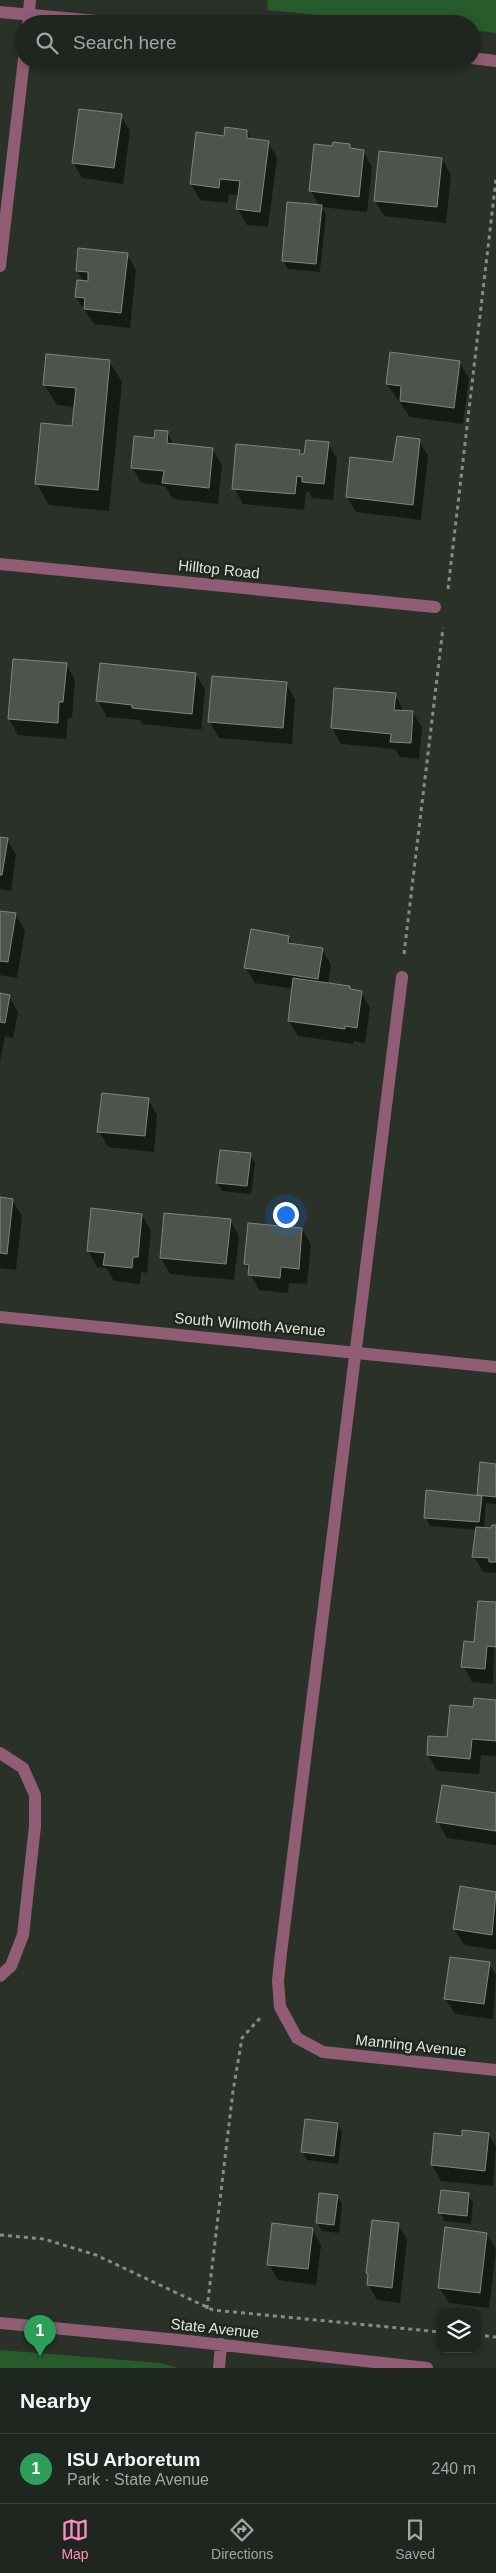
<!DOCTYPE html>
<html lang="en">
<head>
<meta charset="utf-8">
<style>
	:root { --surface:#1f251f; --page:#272d28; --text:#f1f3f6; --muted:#a1a5a4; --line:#3c423d; --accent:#fc8fc2 }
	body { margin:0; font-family:Helvetica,sans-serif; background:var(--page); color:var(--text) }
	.controls { position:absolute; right:15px; bottom:15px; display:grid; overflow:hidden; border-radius:10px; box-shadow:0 2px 8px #0003 }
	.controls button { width:45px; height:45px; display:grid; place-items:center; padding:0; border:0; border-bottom:1px solid var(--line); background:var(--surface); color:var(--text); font:25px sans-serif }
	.you { position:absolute; left:285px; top:1214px; width:18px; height:18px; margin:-12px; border:4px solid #fff; border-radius:50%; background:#1a73e8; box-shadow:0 0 0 8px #1a73e833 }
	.badge { display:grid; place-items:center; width:32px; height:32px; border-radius:50%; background:var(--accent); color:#fff; font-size:16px; font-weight:700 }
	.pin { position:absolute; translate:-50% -41px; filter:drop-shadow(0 1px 2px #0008) }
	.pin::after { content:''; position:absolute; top:26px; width:18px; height:15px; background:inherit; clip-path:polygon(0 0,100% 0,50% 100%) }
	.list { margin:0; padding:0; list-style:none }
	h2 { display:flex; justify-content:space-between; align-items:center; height:65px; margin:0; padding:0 20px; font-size:21px }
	h2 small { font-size:16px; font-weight:400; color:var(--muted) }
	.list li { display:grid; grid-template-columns:32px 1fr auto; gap:15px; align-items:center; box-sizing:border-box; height:70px; padding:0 20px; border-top:1px solid var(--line) }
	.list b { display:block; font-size:19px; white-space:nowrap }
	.list p { margin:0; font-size:16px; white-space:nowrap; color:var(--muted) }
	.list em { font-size:16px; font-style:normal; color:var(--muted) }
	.icon { flex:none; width:28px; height:28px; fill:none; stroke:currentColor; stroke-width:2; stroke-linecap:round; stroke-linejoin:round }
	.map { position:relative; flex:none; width:496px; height:2368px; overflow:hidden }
	.search { position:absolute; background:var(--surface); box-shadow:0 2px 8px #0003; left:15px; right:15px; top:15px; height:55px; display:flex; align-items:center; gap:12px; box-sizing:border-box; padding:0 18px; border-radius:28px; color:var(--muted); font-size:19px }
	.sheet { height:135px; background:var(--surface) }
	nav { display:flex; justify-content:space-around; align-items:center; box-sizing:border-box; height:70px; border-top:1px solid var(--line); background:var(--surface); font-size:14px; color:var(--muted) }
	nav a { display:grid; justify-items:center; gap:2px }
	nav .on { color:var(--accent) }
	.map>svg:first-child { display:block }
	.green { fill:#285b2b }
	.shadow { fill:#0007 }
	.building { fill:#4c544c; stroke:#7e867d }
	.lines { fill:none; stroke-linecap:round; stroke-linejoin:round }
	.path { stroke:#858c85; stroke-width:3; stroke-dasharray:4 4; stroke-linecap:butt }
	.minor { stroke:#915d75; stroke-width:12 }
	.labels { text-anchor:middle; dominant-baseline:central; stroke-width:5; stroke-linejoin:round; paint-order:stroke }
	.street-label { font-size:15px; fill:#e0e5e0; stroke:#20271f }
</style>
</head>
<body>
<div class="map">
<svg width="496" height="2368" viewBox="0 0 496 2368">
	<rect width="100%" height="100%" fill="#293129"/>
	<path class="green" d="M268,0H496V33L472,30V24H407L267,10Z
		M0,2350L160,2363L178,2368H0Z"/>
	<path class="shadow" d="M121,116L130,131L123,184L82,178L73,162Z
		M247,131L252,140L268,142L277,158L268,227L247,225L238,209L239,196L229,194L228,203L200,200L191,184L197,134L225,137Z
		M349,145L352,150L363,151L372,167L367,212L321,207L326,214L320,272L288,269L283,261L319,206L311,191L333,147Z
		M442,159L451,175L446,223L384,216L375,201Z
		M127,254L136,270L130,328L94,324L76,297L78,281L84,282L77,271Z
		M109,361L122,382L109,511L49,505L37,484L73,428L75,407L57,405L44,384Z
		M459,362L469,378L463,424L410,417L387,384Z
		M167,432L174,445L213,449L222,465L218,504L173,499L165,486L141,483L132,467L155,439Z
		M419,440L428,456L421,520L356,512L347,497L394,463Z
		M328,443L337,459L333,500L312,498L309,492H306L304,510L243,504L234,488L299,451L302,455Z
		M66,664L75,680L72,718H68L66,739L18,735L9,719Z
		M196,674L205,690L201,730L142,724L140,720L107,717L98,701Z
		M286,684L295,699L292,744L219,738L210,722Z
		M335,689L395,694L404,712H413L422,728L419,759L400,757L395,749L341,744L332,728Z
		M0,838L7,839L16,855L11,891L0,889Z
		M0,912L15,914L25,930L17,978L0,975Z
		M288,937L293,945L322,949L331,965L328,984L349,987L351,991L361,992L370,1008L365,1043L354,1041L353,1044L298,1036L289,1021L293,989L255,983L246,968Z
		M0,995L9,996L18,1012L13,1038L5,1036L0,1061Z
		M148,1099L157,1115L154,1152L108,1147L99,1131Z
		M250,1155L255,1163L251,1194L222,1191L217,1183Z
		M0,1199L12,1200L22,1216L16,1270L0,1268Z
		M142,1215L151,1231L147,1273L141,1272L140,1284L114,1281L106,1268L97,1267L88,1251Z
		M230,1220L239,1236L234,1280L170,1274L161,1258Z
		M302,1229L311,1245L307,1284L289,1283L288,1293L259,1290L245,1264Z
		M481,1463L496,1465V1504L486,1503L484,1529L493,1530L496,1527V1573L483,1572L474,1556L477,1530L430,1526L425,1517L478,1496Z
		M496,1604L493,1684L472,1682L463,1666Z
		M496,1701V1756L481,1755L479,1774L437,1771L428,1755L429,1737L449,1738L474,1708Z
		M496,1794V1845L447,1838L438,1822Z
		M461,1887L496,1893V1950L464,1945L454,1929Z
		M489,1964L496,1975L493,2019L455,2014L445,1998Z
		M337,2124L342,2132L338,2164L307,2160L302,2152Z
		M488,2134L496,2147L493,2186L441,2181L432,2165L435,2135L463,2138Z
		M468,2194L473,2203L471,2224L444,2221L440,2212Z
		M337,2196L342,2204L339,2233L322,2231L317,2223Z
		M398,2224L407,2240L400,2303L377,2300L368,2284L369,2277L367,2273Z
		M312,2229L321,2245L316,2285L278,2280L269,2264Z
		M487,2234L496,2250L489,2308L449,2303L439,2287Z"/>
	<path class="building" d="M79,109L122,114L114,168L72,163Z
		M225,127L247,130V138L269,141L260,212L236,209L240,181L220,179L219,188L190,184L196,132L224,136Z
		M333,142L350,144V148L364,150L359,197L309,191L314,144L332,146Z
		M379,151L442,158L437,207L374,201Z
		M287,202L322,205L316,264L282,261Z
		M78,248L128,253L121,313L84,309L85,298L75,297L77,280L88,281V272L76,271Z
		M390,352L460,361L454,408L400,401L401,386L386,384Z
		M46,354L110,360L98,490L35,484L41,423L72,426L76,388L43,385Z
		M155,430L168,431L167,443L213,448L209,488L162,483L164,471L131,468L134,436L154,438Z
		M397,436L420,439L413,505L346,497L350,457L393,462Z
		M306,440L329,442L324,484L302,482V477L297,476L295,494L232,489L236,444L300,450L299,454H304Z
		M13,659L67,663L63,702H59L58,723L8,719Z
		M100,663L196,673L192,714L132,708V705L96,701Z
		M212,676L287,682L283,728L208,722Z
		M334,688L396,693L394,710L413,711L411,743L390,742L391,734L331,728Z
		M0,837L8,838L2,875H0Z
		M0,911L16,913L8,962L0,961Z
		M251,929L289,936L288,943L323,948L318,979L244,968Z
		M293,978L350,986V989L362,991L357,1028L345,1026V1029L288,1021Z
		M0,993L10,995L5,1023L0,1022Z
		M102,1093L149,1098L145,1136L97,1132Z
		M220,1150L251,1153L247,1186L216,1183Z
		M0,1197L13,1199L7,1254L0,1253Z
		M91,1208L142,1214L138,1257H133L132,1268L103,1265L105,1253L87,1251Z
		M164,1213L231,1219L226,1264L160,1258Z
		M248,1223L302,1228L299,1269L281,1267L280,1278L248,1275L249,1265L244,1264Z
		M480,1462L496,1464V1497L477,1495Z
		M426,1490L482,1496L479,1522L424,1518Z
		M492,1525H496V1562H489V1558L472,1557L476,1527L491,1528Z
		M478,1601L496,1602V1647L487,1646L485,1669L461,1667L464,1641L474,1642Z
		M474,1698L496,1700V1741L472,1739L470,1759L427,1755L428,1736L447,1737L450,1705L473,1707Z
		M442,1785L496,1793V1831L436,1822Z
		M460,1886L496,1892L492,1935L453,1929Z
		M450,1957L490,1962L484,2004L444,1999Z
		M305,2119L338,2123L334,2156L301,2152Z
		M462,2130L489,2133L485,2171L431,2165L434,2133L462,2136Z
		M441,2190L469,2193L467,2216L438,2213Z
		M319,2193L338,2195L334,2225L316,2223Z
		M372,2220L399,2223L392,2288L367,2285L368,2274L366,2273Z
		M272,2223L313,2228L308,2269L267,2265Z
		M445,2227L487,2233L480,2293L438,2288Z"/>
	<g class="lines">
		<path class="path" d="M448,589L496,179
			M404,954L443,628
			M0,2235L44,2239L96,2255L213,2310L440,2332
			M207,2309L233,2091L242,2038L260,2018
			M477,2335L496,2337"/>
		<path class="minor" d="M0,12L129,24
			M28,24L30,0
			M472,58L496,61
			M0,266L24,59
			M0,564L435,607
			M402,977L281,1953L278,1981L280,2007L297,2038L323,2052L496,2070
			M0,1317L496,1367
			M0,1753L23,1768L35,1795V1826L23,1935L11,1966L0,1976
			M0,2323L179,2340L427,2368
			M219,2368L221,2344"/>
	</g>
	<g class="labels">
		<g class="street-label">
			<text transform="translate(219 569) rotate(6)">Hilltop Road</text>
			<text transform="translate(250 1324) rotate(5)">South Wilmoth Avenue</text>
			<text transform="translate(411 2045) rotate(6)">Manning Avenue</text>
			<text transform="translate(215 2328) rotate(6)">State Avenue</text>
		</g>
	</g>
</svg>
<div class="controls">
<button><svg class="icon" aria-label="layers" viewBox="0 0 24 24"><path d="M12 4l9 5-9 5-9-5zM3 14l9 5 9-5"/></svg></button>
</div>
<div class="you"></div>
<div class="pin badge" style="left:40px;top:2356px;background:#2e9e5b">1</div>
<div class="search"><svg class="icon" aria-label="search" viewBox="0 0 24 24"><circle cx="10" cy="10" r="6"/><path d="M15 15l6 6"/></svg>Search here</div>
</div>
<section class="sheet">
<h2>Nearby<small></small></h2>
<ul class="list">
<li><span class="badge" style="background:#2e9e5b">1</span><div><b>ISU Arboretum</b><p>Park · State Avenue</p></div><em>240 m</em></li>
</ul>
</section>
<nav>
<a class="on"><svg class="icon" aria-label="map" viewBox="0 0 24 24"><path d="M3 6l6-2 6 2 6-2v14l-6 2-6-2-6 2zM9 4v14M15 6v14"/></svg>Map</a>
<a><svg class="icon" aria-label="directions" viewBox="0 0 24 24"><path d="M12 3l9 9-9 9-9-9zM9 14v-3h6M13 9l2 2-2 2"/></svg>Directions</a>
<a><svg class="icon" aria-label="saved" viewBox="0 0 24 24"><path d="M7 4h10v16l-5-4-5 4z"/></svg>Saved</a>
</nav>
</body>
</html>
